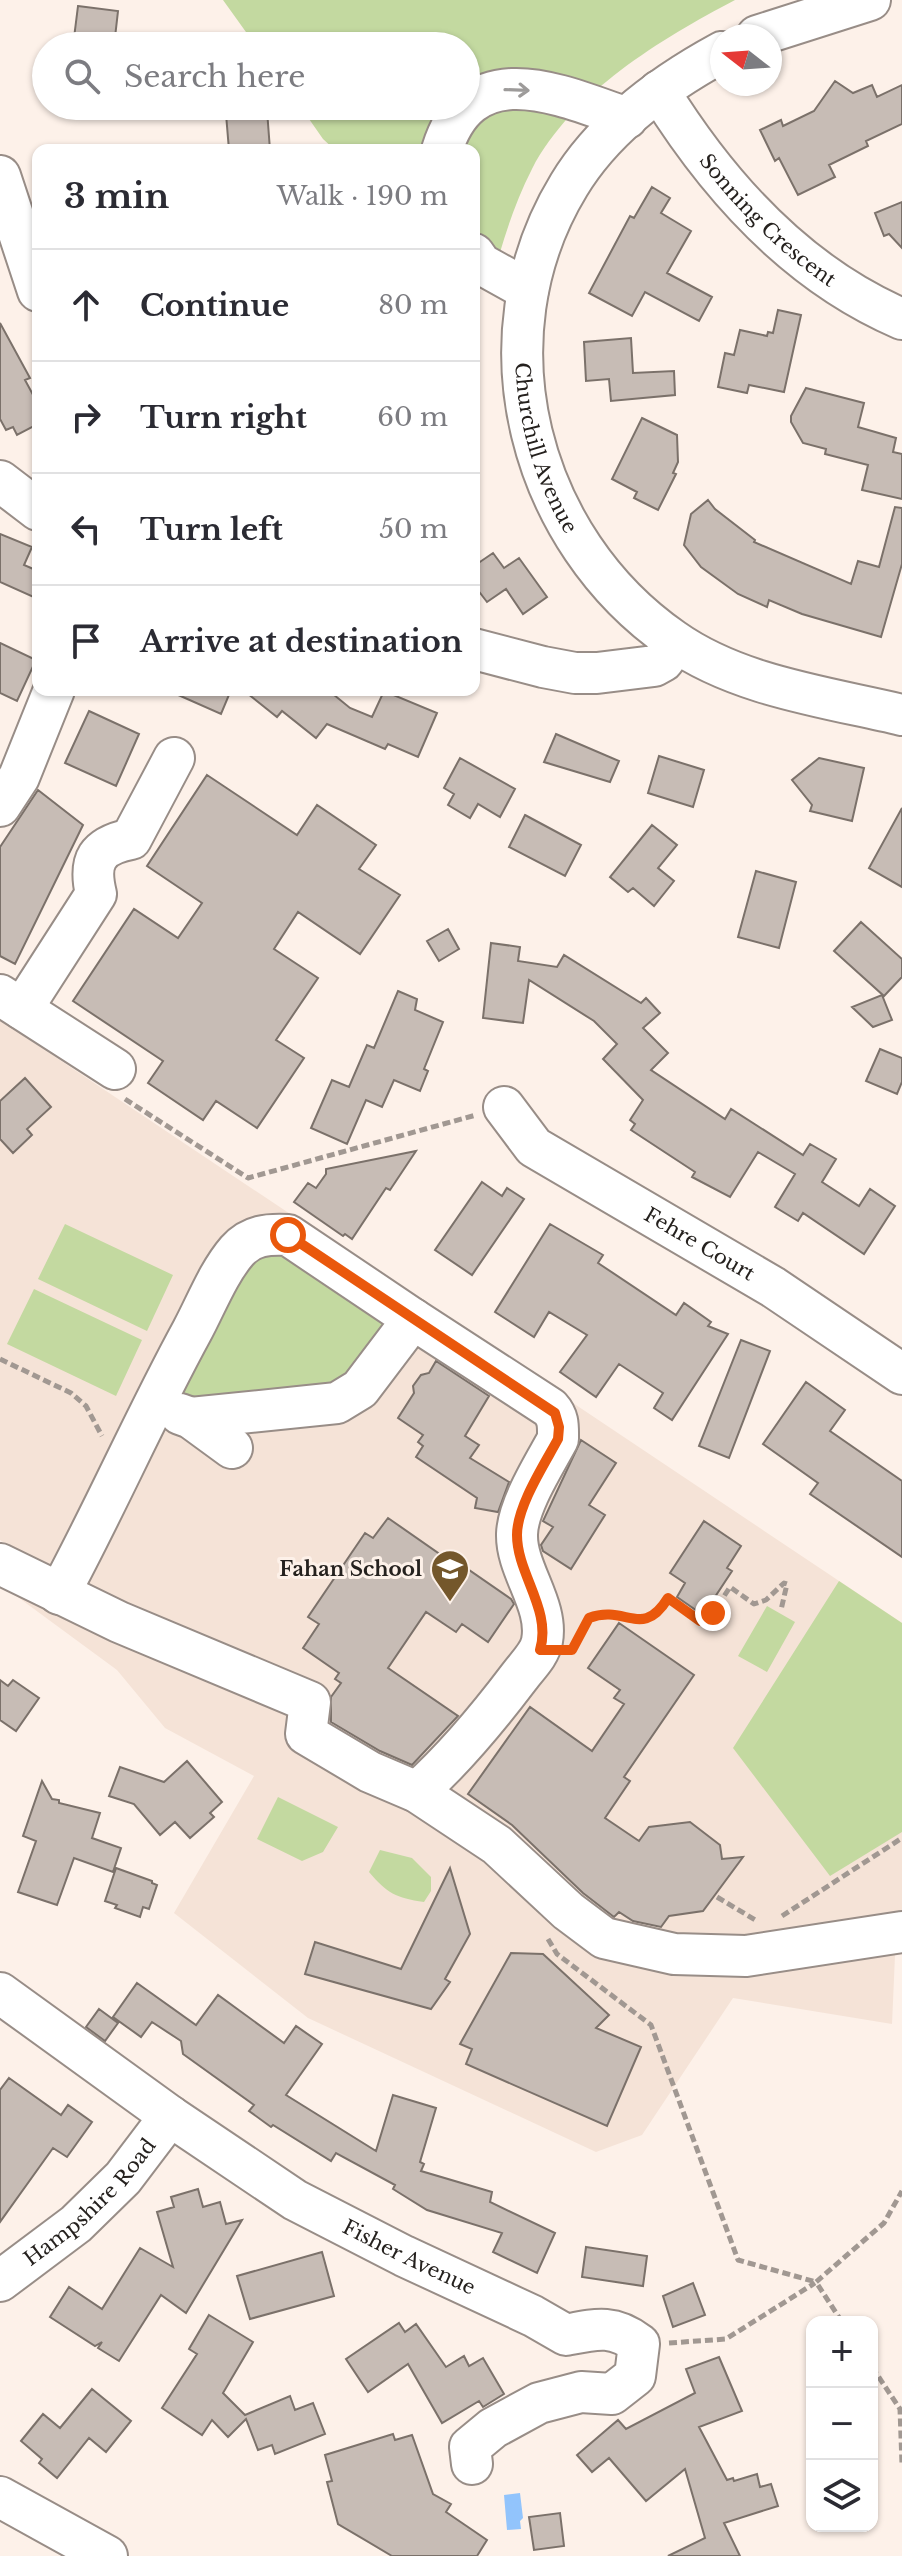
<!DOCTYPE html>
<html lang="en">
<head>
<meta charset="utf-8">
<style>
	:root { --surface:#fff; --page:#f2f2f3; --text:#2b2b33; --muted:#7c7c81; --line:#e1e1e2 }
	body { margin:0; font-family:"Libre Baskerville",serif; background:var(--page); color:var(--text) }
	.controls { position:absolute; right:24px; bottom:24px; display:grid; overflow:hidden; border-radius:16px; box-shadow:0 2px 6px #0004 }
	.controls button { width:72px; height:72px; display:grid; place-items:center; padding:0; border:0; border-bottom:2px solid var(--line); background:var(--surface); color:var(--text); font:40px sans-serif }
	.compass { position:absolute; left:710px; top:24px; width:72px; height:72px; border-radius:50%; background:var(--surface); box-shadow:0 2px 6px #0004; rotate:287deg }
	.stop { position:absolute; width:24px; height:24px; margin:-18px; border:6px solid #ea580c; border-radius:50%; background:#fff }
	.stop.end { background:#ea580c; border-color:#fff; box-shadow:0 2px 8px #0008 }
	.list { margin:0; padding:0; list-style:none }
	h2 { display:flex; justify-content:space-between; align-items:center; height:104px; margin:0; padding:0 32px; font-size:34px }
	h2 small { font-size:26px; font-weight:400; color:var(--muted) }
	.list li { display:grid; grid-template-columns:52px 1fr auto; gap:24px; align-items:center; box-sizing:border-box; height:112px; padding:0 32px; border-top:2px solid var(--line) }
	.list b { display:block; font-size:30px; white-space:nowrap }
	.list em { font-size:26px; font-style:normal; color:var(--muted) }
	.icon { flex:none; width:44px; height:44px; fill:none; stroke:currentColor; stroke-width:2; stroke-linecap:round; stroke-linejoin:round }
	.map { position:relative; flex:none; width:902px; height:2556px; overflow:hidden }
	.search { position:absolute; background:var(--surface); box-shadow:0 2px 6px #0004; left:32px; top:32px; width:448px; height:88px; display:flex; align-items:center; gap:20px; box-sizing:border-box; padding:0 28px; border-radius:44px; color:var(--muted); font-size:30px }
	.panel { position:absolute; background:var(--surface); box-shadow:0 2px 6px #0004; left:32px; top:144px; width:448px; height:552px; border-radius:16px }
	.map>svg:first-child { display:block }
	.built { fill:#f5e3d7 }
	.green { fill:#c3d9a0 }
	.water { fill:#92c4fc }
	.building { fill:#c7bcb5; stroke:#7b716a; stroke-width:2 }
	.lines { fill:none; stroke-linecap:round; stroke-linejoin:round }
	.minor-casing { stroke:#988d87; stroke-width:44 }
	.path { stroke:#a19892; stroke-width:5; stroke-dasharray:8 4; stroke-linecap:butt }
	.minor { stroke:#fff; stroke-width:40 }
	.oneway { stroke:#9d9b9a }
	.route { stroke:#ea580c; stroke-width:10 }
	.labels { text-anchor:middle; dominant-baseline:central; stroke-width:6; stroke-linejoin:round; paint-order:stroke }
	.street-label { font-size:20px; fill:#25211e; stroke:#fdf1e9 }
	.poi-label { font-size:20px; font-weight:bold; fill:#25211e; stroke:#fdf1e9; text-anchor:end }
</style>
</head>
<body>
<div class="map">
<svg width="902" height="2556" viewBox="0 0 902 2556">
	<rect width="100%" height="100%" fill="#fdf1e9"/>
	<path class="built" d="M0,1020L902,1623V1923L896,1933L892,2024L733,1998L642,2135L596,2152L308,2018L174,1913L254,1776L165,1728L117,1670L0,1584L14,1549L0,1540Z"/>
	<path class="green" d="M223,0H735C661,39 572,92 532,169C513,206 502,244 491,284L474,273V150H335L323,139L300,106H466V46H256Z
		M65,1224L173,1275L147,1331L38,1279Z
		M280,1242L384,1323L363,1363L331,1392L175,1403L236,1262Z
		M34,1289L142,1340L116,1396L7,1344Z
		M839,1581L902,1623V1832L830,1876L733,1748Z
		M767,1606L795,1622L767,1672L738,1656Z
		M278,1797L338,1827L323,1852L302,1861L257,1839Z
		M380,1850L412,1858L431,1877V1891L424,1902C396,1898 387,1893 369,1872Z"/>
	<path class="water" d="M520,2493L523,2518L520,2521L521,2529L507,2530L504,2495Z"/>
	<path class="building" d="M78,6L118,11L114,46H73Z
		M835,81L853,93L872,85L877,97L902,85V124L866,141L868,146L829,165L835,177L798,195L779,158L775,161L760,130L781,120L783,126L814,111Z
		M267,110L270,150H229L226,114Z
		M652,187L670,198L661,213L691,231L667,273L712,297L699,321L645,292L632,316L589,293L630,216L634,218Z
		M902,202V248L889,234L884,236L875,213Z
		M778,310L801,315L784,392L749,385L747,393L718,387L725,353L734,355L740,330L767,336L768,332L773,333Z
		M0,323L30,378L25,380L38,404V424L17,435L13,427L6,430L0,419Z
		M631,338L633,373L674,371L675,395L611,401L609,379L586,381L584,342Z
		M806,388L864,403L858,427L896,438L893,452L902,454V499L862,490L868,465L825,454L826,449L803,443L791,422V416Z
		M642,418L677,435L678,462L673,473L676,474L658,510L634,498L637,492L612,479Z
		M708,500L715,509L755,540L754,542L851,584L858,561L879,567L895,507L902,508V564L881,637L802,614L769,600L767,607L738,594L701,567L684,545L691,514Z
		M0,534L32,547L24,565L38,571V599L0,582Z
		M493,553L504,568L519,558L547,597L523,614L506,589L487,602L474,585V566Z
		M0,643L36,660L17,701L0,693Z
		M167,690H231L221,714Z
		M243,690H328L350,708L372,717L384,691L437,713L418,757L388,744L385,749L327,724L316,738L282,711L277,717Z
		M89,711L139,734L116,786L65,763Z
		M556,734L619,761L610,782L544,762Z
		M659,756L704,770L693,807L648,793Z
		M460,758L515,789L500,817L478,804L470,818L448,805L454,794L444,788Z
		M819,758L864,768L852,821L810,811L812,805L792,780Z
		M207,775L297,835L317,805L376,845L359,869L400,895L360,954L298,912L274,949L318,978L276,1040L304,1058L257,1128L216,1101L203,1120L148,1083L163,1061L73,1001L134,909L178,938L202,903L147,866Z
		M38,790L83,825L15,964L0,956V847Z
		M902,808V887L869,868Z
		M525,815L581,845L565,876L509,847Z
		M652,825L677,845L658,868L674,881L654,906L633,888L628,892L610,877Z
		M756,871L796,882L779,948L738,937Z
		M861,922L902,959V977L884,996L834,951Z
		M448,929L459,949L439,961L427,941Z
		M491,943L520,947L518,961L557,967L564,955L641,1003L646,998L660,1013L643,1028L668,1053L651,1070L725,1119L731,1109L803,1155L810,1144L836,1159L822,1182L859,1206L870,1189L895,1206L864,1254L803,1213L798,1221L775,1207L795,1174L758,1152L730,1197L692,1177L695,1172L631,1130L635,1124L630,1120L643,1100L603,1059L617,1044L594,1021L529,980L523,1023L483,1018Z
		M398,991L417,999L415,1010L443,1022L424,1069L428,1071L420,1091L394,1080L382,1107L366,1100L347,1144L311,1128L332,1080L349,1087L367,1045L374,1048Z
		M882,995L892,1020L873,1027L852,1007Z
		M880,1049L902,1058V1082L897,1094L866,1081Z
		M25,1078L51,1107L27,1129L32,1135L13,1153L0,1139V1101Z
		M416,1151L390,1190L386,1188L352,1239L345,1234L343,1236L294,1202L308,1183L316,1188L326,1174V1169Z
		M482,1182L502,1196L507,1188L524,1199L472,1275L435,1250Z
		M550,1224L603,1255L598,1263L676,1315L684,1303L711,1322L708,1326L728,1334L672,1420L654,1408L663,1393L619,1364L596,1397L560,1372L587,1335L549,1312L534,1337L495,1312Z
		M741,1340L770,1351L729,1458L699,1446Z
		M436,1361L489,1396L465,1436L479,1445L470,1458L509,1482L498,1512L475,1508L477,1498L416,1457L423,1446L418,1442L423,1435L398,1418L414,1393L413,1386L421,1375L429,1373Z
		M806,1382L845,1410L830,1431L902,1481V1557L810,1494L818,1483L763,1444Z
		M581,1440L616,1463L589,1505L605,1515L571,1569L543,1551L541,1545L553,1527L543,1521Z
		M388,1518L467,1573L469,1570L511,1599L514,1604L488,1642L462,1624L456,1632L426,1612L388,1668L458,1716L412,1765L380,1751L331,1722V1697L341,1683L335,1679L339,1673L303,1648L319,1624L308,1617L365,1533L373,1538Z
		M704,1521L741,1546L727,1568L732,1571L703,1615L677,1597L685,1583L670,1573Z
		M619,1623L694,1675L624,1777L630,1781L605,1818L639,1841L649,1827L690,1822L720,1845L722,1859L743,1857L703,1911L669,1916L661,1927L633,1921L619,1912L614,1917L583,1893L512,1825L468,1794L530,1707L592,1751L624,1704L614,1698L620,1690L588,1668Z
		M0,1680L8,1686L13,1680L39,1698L16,1731L0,1720Z
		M187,1761L222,1802L210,1813L214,1817L190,1838L175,1822L160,1835L134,1804L109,1796L120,1767L164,1782Z
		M42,1781L52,1799L59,1800V1803L100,1813L92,1838L121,1848L113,1872L74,1858L57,1905L18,1892L36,1841L23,1836Z
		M116,1868L152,1881V1883L157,1885L149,1909L143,1907L140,1917L115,1908L117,1905L105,1901Z
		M450,1868L470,1934L445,1979L450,1982L431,2009L305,1974L315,1942L401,1969Z
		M511,1953L543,1954L609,2015L596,2028L641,2047L607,2126L466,2064L472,2049L460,2044Z
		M137,1983L196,2025L218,1995L284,2043L296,2026L322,2044L286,2095L376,2151L393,2095L436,2108L420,2162L424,2164L421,2171L492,2192L490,2202L555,2233L537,2273L493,2252L502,2233L427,2210L393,2189L395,2185L336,2153L331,2161L273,2125L271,2127L249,2111L254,2105L183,2054L181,2041L152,2022L141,2037L113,2017Z
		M99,2009L118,2023L105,2041L86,2027Z
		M9,2078L61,2115L68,2105L92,2122L67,2157L53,2148L0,2222V2090Z
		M198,2189L203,2207L220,2202L226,2224L242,2220L186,2313L161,2295L119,2361L98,2348L102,2342L95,2346L50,2317L69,2287L102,2309L140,2248L173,2267L157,2212L174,2207L171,2197Z
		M586,2247L647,2256L643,2286L582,2277Z
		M322,2252L334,2296L250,2319L237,2276Z
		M693,2283L705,2315L673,2327L663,2296Z
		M209,2315L253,2342L223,2393L245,2415L290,2396L295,2410L313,2403L325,2434L275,2454L272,2445L258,2450L246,2419L228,2437L212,2420L202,2435L162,2408L197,2354L189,2349Z
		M399,2323L405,2332L416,2324L446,2367L464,2356L469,2366L483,2358L504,2394L483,2407L479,2401L442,2423L408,2364L368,2392L346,2359Z
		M719,2357L742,2411L699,2427L727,2480L733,2478L734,2481L757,2474L760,2487L771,2484L778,2506L724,2523L740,2556H668L705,2538L685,2469L646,2501L609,2458L592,2472L577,2455L618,2420L626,2429L695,2393L686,2369Z
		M92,2389L131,2421L106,2452L89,2438L57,2478L39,2463L42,2459L21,2441L43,2414L60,2428Z
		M393,2434L395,2440L412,2435L433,2494L451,2504L446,2512L487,2540L477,2556H392L338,2524L327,2482L332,2481L325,2455Z
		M560,2513L564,2546L534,2550L529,2517Z"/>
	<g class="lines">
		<defs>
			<g id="minor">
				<path d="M757,36L870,0"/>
				<path id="s1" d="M722,52C663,84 604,127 569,185C475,339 529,540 673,640C738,686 826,697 902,715"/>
				<path id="s2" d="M659,91C718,186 797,274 902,319"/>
				<path d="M442,150C472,54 558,94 627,118"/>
				<path d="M0,176L38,291"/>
				<path d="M474,254L481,264L528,290"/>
				<path d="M0,481L38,510"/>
				<path d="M474,649L543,667L575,673H597L654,666L663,661L676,643"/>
				<path d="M0,806L19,777L54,690"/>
				<path d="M0,995L115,1069"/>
				<path d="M22,1009L96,894C88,860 97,846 131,839L174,758"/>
				<path id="s3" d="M504,1107L534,1147L773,1287L902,1374"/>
				<path d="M413,1319L550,1408C559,1418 558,1426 558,1439C544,1465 518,1505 517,1534C516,1570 549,1605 542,1641C540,1654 527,1666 519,1677C488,1718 456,1757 417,1792"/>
				<path d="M180,1414L191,1418L232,1448"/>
				<path d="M0,1564L119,1622L310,1702L306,1734L370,1772L417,1792L497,1845L568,1911L604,1938L674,1954L746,1956L902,1932"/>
				<path d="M59,1594C106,1507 145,1417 192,1331C206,1305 218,1273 237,1251C251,1235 268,1234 288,1235L413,1319L360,1389L337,1403L191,1418"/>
				<path id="s4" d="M0,1993L170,2116L295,2200L404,2256L533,2316L566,2335C596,2329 613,2324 639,2344L635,2376L612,2394L581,2392L539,2403L493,2428L470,2447L472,2464"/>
				<path id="s5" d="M0,2281L76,2224L123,2178L170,2116"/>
				<path d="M0,2497L107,2556"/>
			</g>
		</defs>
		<use href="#minor" class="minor-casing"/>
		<path class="path" d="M125,1099L248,1178L476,1115
			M0,1359L71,1393L86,1406L102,1436
			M576,1643L589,1618C626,1604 643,1639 668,1598L700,1621L713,1613L730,1587L754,1604L766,1600L784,1583L787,1584L781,1610
			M717,1897L757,1921
			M782,1916L902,1838
			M548,1939L557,1954L651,2025L738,2260L816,2282
			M842,2322L816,2282L884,2223L902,2191
			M669,2343L726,2339L815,2283
			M872,2367L900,2409L902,2464"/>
		<use href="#minor" class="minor"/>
	</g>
	<defs><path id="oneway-shaft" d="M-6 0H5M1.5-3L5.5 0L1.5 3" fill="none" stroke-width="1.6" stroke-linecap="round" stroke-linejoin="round" transform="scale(2)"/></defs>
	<use class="oneway" href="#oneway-shaft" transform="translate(517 90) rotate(2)"/>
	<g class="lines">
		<path class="route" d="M288,1235L555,1413L559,1427L558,1439C544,1465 517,1506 517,1535C517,1574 552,1610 540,1650H572L589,1618C626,1604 642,1640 668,1598L700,1621L713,1613"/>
	</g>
	<defs>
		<symbol id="school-pin" viewBox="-11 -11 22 30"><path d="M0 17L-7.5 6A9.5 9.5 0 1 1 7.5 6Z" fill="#74572b" stroke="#fdf1e9"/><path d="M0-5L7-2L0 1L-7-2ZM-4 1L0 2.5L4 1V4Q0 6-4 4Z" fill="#fff"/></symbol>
	</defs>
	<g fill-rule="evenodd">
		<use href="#school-pin" x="428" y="1547" width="44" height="60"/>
	</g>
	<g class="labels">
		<g class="street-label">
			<text stroke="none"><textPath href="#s2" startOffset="170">Sonning Crescent</textPath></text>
			<text stroke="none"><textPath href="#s1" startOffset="480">Churchill Avenue</textPath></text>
			<text stroke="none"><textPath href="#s3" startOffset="242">Fehre Court</textPath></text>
			<text stroke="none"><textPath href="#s5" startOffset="120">Hampshire Road</textPath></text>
			<text stroke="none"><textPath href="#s4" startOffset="488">Fisher Avenue</textPath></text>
		</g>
		<g class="poi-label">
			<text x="422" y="1569">Fahan School</text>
		</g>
	</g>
</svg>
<div class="controls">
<button>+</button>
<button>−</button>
<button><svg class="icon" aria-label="layers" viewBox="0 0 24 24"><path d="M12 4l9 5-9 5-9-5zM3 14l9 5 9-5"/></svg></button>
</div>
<svg class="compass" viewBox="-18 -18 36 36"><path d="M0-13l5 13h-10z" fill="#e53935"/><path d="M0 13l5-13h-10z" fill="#7c7c81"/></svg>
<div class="stop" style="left:288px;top:1235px"></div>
<div class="stop end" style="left:713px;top:1613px"></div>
<div class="search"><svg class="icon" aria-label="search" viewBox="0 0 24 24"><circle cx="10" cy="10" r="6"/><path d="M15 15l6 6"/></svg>Search here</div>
<section class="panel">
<h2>3 min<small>Walk · 190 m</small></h2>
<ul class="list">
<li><svg class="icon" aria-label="ahead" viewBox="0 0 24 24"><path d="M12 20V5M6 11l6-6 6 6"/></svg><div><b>Continue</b></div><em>80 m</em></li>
<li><svg class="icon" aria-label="right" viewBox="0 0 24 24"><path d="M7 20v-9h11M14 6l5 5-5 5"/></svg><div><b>Turn right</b></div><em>60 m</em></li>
<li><svg class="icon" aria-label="left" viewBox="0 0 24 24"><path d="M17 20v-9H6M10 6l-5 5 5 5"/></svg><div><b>Turn left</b></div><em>50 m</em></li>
<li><svg class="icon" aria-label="arrive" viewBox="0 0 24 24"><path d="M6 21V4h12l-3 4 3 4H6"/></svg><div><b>Arrive at destination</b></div></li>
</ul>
</section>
</div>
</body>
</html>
